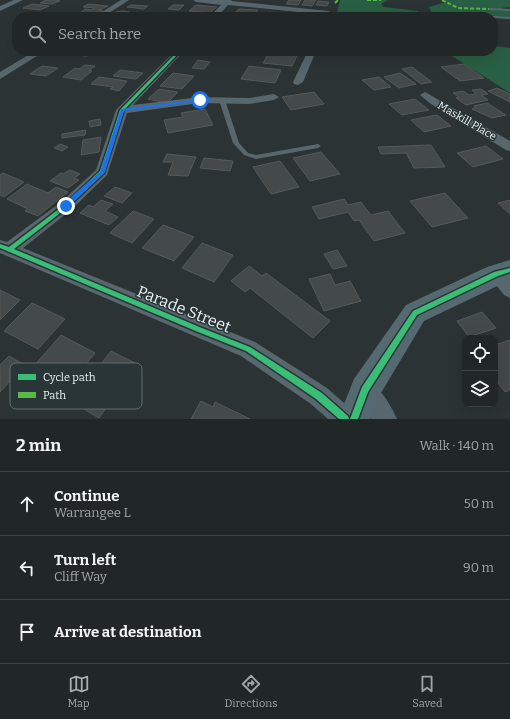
<!DOCTYPE html>
<html lang="en">
<head>
<meta charset="utf-8">
<style>
	:root { --surface:#212627; --page:#2d3233; --text:#f1f3f6; --muted:#a2a5a7; --line:#3e4344; --accent:#a6aeaf }
	body { margin:0; font-family:Bitter,serif; background:var(--page); color:var(--text) }
	.controls { position:absolute; right:12px; bottom:12px; display:grid; overflow:hidden; border-radius:8px; box-shadow:0 4px 16px #0002 }
	.controls button { width:36px; height:36px; display:grid; place-items:center; padding:0; border:0; border-bottom:1px solid var(--line); background:var(--surface); color:var(--text); font:20px sans-serif }
	.stop { position:absolute; width:12px; height:12px; margin:-9px; border:3px solid #1a73e8; border-radius:50%; background:#fff }
	.stop.end { background:#1a73e8; border-color:#fff; box-shadow:0 1px 4px #0008 }
	.list { margin:0; padding:0; list-style:none }
	h2 { display:flex; justify-content:space-between; align-items:center; height:52px; margin:0; padding:0 16px; font-size:17px }
	h2 small { font-size:13px; font-weight:400; color:var(--muted) }
	.list li { display:grid; grid-template-columns:26px 1fr auto; gap:12px; align-items:center; box-sizing:border-box; height:64px; padding:0 16px; border-top:1px solid var(--line) }
	.list b { display:block; font-size:15px; white-space:nowrap }
	.list p { margin:0; font-size:13px; white-space:nowrap; color:var(--muted) }
	.list em { font-size:13px; font-style:normal; color:var(--muted) }
	.icon { flex:none; width:22px; height:22px; fill:none; stroke:currentColor; stroke-width:2; stroke-linecap:round; stroke-linejoin:round }
	.map { position:relative; flex:none; width:510px; height:419px; overflow:hidden }
	.search { position:absolute; background:var(--surface); box-shadow:0 4px 16px #0002; left:12px; right:12px; top:12px; height:44px; display:flex; align-items:center; gap:10px; box-sizing:border-box; padding:0 14px; border-radius:16px; color:var(--muted); font-size:15px }
	.sheet { height:244px; background:var(--surface) }
	nav { display:flex; justify-content:space-around; align-items:center; box-sizing:border-box; height:56px; border-top:1px solid var(--line); background:var(--surface); font-size:11px; color:var(--muted) }
	nav a { display:grid; justify-items:center; gap:2px }
	nav .on { color:var(--accent) }
	.map>svg:first-child { display:block }
	.forest { fill:#295f44 }
	.building { fill:#444949; stroke:#545a59 }
	.lines { fill:none; stroke-linecap:round; stroke-linejoin:round }
	.lane { fill:#58676d; fill-rule:evenodd }
	.street { fill:#58676d; fill-rule:evenodd }
	.secondary { fill:#556970; fill-rule:evenodd }
	.quiet { stroke:#58b947; stroke-width:2; stroke-dasharray:4 2; stroke-linecap:butt }
	.cycleway-casing { stroke:#293537; stroke-width:3 }
	.cycleway { fill:#3abd76; fill-rule:evenodd }
	.route { fill:#1a73e8 }
	.labels { text-anchor:middle; dominant-baseline:central; stroke-width:3; stroke-linejoin:round; paint-order:stroke }
	.far-street-label { font-size:11px; fill:#e8f0f1; stroke:#293537 }
	.near-street-label { font-size:16px; fill:#e8f0f1; stroke:#293537 }
	.key { fill:#293537; stroke:#626d6f; stroke-width:1 }
	.key-label { font-size:11px; fill:#e8f0f1 }
</style>
</head>
<body>
<div class="map">
<svg width="510" height="419" viewBox="0 0 510 419">
	<rect width="100%" height="100%" fill="#2c3334"/>
	<path class="forest" d="M340,0H388L381,4L384,7L418,11L419,17H336Z
		M445,0H510V7L501,8L510,11V19L432,13L429,7L446,2Z
		M493,46L510,48V93L452,56L457,51H493Z"/>
	<path class="building" d="M46,0H55L60,1L52,4L40,3Z
		M289,0H301L298,5L286,4Z
		M305,0H316L312,6L302,5Z
		M318,1L329,2L327,6L316,5Z
		M32,4L49,6L40,10L23,8Z
		M88,4L108,6L99,10L103,11L95,16L78,14L86,9L91,10L95,8L83,7Z
		M131,5L148,6L144,9L127,7Z
		M173,5H184L179,10L168,9Z
		M196,5L217,7L210,13L189,11Z
		M239,9L258,10L254,16L234,14Z
		M123,11L130,12L125,16L119,17L110,16L116,12Z
		M268,12L285,13L283,17H264Z
		M294,14L320,16L292,17Z
		M70,51H93L87,56L66,54Z
		M270,51H272L298,54L292,66L263,63Z
		M198,60L210,62L204,69L192,68Z
		M464,64L484,78L460,81L441,67Z
		M85,65L95,66L89,70L92,71L81,80L63,77L75,68L79,69Z
		M42,66L58,68L46,76L30,74Z
		M249,66L281,70L275,83L241,79Z
		M412,67L432,82L421,84L402,69Z
		M120,70L143,73L136,79L113,76Z
		M173,73L194,76L182,89L160,86Z
		M400,73L416,84L399,88L384,77Z
		M99,77L127,81L119,91L110,89L113,87L91,84Z
		M379,77L391,87L374,90L362,80Z
		M497,88L510,94V102L488,91Z
		M159,89L178,92L167,103L148,99Z
		M481,89L488,94L481,95L488,100L466,105L456,98L459,97L453,93L463,91L469,95L476,94L472,90Z
		M314,92L324,104L291,110L282,97Z
		M415,99L429,110L402,115L389,104Z
		M487,103L506,115L492,118L472,109L476,107L474,106Z
		M205,109L213,125L168,133L164,120L183,117L181,113Z
		M437,115L451,126L424,132L411,120Z
		M100,119L101,125L90,127L89,121Z
		M86,130L85,135L62,138V134Z
		M101,137L99,152L81,155L83,140Z
		M60,144L68,147L62,151L54,148Z
		M431,145L445,167L414,168L406,153L381,154L378,147Z
		M486,146L503,159L473,167L457,153Z
		M321,152L340,174L310,181L293,158Z
		M167,154L196,157L188,176L168,175L173,162H163Z
		M204,158L233,161L230,171L200,168Z
		M280,161L299,187L271,194L253,167Z
		M70,170L80,174L74,178L79,180L68,188L50,181L61,173L63,174Z
		M3,173L24,182L4,197L0,195V175Z
		M27,184L48,193L56,187L68,192L38,216L25,211L28,209L7,199Z
		M115,187L132,193L122,203L104,196Z
		M445,193L468,218L432,227L410,201Z
		M344,199L348,205L361,202L371,215L388,211L405,233L374,241L359,220L354,221L348,212L319,219L312,207Z
		M101,200L113,204L105,211L118,217L109,225L80,213L89,205L93,207Z
		M510,200V214L498,203Z
		M133,211L154,219L132,243L110,233Z
		M163,225L194,237L174,261L142,248Z
		M202,243L233,255L214,282L182,268Z
		M337,250L347,266L333,269L324,254Z
		M249,266L262,276L266,273L330,321L313,338L250,288L245,292L231,281Z
		M330,274L335,285L350,281L361,301L324,311L309,279Z
		M0,290L20,300L0,320Z
		M32,303L65,319L38,349L4,331Z
		M482,312L496,328L469,337L457,321Z
		M61,335L95,353L68,386L33,367Z
		M510,340V390L505,392L495,379V345Z
		M111,351L137,364L99,418L72,402Z
		M9,356L25,365L0,392V365Z
		M201,401L213,407L215,402L250,419H191Z"/>
	<g class="lines">
		<path class="lane" d="M489,8L510,9V11L488,10Z
			M446,13L488,16L490,17L445,15Z
			M493,16L510,17V19L493,18V17H491Z
			M222,98L225,100L239,143L248,153L256,155L318,144L321,146L318,148L256,159L244,155L233,143L219,100Z"/>
		<path class="street" d="M14,0H23L0,11V6Z
			M121,0H129L103,17H94Z
			M193,0H232L231,1L328,11L332,13L328,15L228,5L217,17H209L221,5L196,2Z
			M35,51H45L0,79V72Z
			M175,51H184L133,105L200,97L249,98L274,94L279,97L274,100L249,104L200,103L127,113L107,175L71,210L23,248L255,342L327,388L353,411L357,419H328L311,404L241,356L0,253V240L7,242L61,202L96,170L116,110Z
			M308,51H316L303,82L298,85L294,84L293,82Z
			M425,92L510,141V151L506,150L431,104L420,95Z
			M496,267L502,269L510,278V298L504,295L487,274L490,269Z
			M365,379C379,385 391,405 397,419H371L357,398L354,390L357,382Z"/>
		<path class="secondary" d="M510,260V280L424,321L378,398L370,419H338L354,379L406,305L487,267Z"/>
		<path class="quiet" d="M367,0H381
			M442,0L458,8L489,9
			M335,3L338,0"/>
		<defs>
			<path id="cycleway" d="M178,51H181L124,110L104,173L68,207L14,249L202,328L250,347L322,393L348,416L349,419H339L316,399L246,351L198,332L0,248V244L9,247L64,205L100,171L120,110Z
				M510,268V272L498,276L417,315L368,392L358,419H350L362,387L413,311L494,272Z"/>
		</defs>
		<use href="#cycleway" class="cycleway-casing"/>
		<use href="#cycleway" class="cycleway"/>
	</g>
	<path class="route" d="M200,99L201,101L124,111L105,172L68,207H63V204L100,172L121,109Z"/>
	<g class="labels">
		<g class="far-street-label">
			<text transform="translate(467 121) rotate(30)">Maskill Place</text>
		</g>
		<g class="near-street-label">
			<text transform="translate(184 309) rotate(22)">Parade Street</text>
		</g>
	</g>
	<rect x="10" y="363" width="132" height="46" rx="6" class="key"/>
	<rect x="18" y="374" width="18" height="6" fill="#3abd76"/>
	<rect x="18" y="392" width="18" height="6" fill="#58b947"/>
	<g class="key-label">
		<text x="43" y="381">Cycle path</text>
		<text x="43" y="399">Path</text>
	</g>
</svg>
<div class="controls">
<button><svg class="icon" aria-label="locate" viewBox="0 0 24 24"><circle cx="12" cy="12" r="6"/><path d="M12 2v4M12 18v4M2 12h4M18 12h4"/></svg></button>
<button><svg class="icon" aria-label="layers" viewBox="0 0 24 24"><path d="M12 4l9 5-9 5-9-5zM3 14l9 5 9-5"/></svg></button>
</div>
<div class="stop" style="left:200px;top:100px"></div>
<div class="stop end" style="left:66px;top:206px"></div>
<div class="search"><svg class="icon" aria-label="search" viewBox="0 0 24 24"><circle cx="10" cy="10" r="6"/><path d="M15 15l6 6"/></svg>Search here</div>
</div>
<section class="sheet">
<h2>2 min<small>Walk · 140 m</small></h2>
<ul class="list">
<li><svg class="icon" aria-label="ahead" viewBox="0 0 24 24"><path d="M12 20V5M6 11l6-6 6 6"/></svg><div><b>Continue</b><p>Warrangee L</p></div><em>50 m</em></li>
<li><svg class="icon" aria-label="left" viewBox="0 0 24 24"><path d="M17 20v-9H6M10 6l-5 5 5 5"/></svg><div><b>Turn left</b><p>Cliff Way</p></div><em>90 m</em></li>
<li><svg class="icon" aria-label="arrive" viewBox="0 0 24 24"><path d="M6 21V4h12l-3 4 3 4H6"/></svg><div><b>Arrive at destination</b></div></li>
</ul>
</section>
<nav>
<a class="on"><svg class="icon" aria-label="map" viewBox="0 0 24 24"><path d="M3 6l6-2 6 2 6-2v14l-6 2-6-2-6 2zM9 4v14M15 6v14"/></svg>Map</a>
<a><svg class="icon" aria-label="directions" viewBox="0 0 24 24"><path d="M12 3l9 9-9 9-9-9zM9 14v-3h6M13 9l2 2-2 2"/></svg>Directions</a>
<a><svg class="icon" aria-label="saved" viewBox="0 0 24 24"><path d="M7 4h10v16l-5-4-5 4z"/></svg>Saved</a>
</nav>
</body>
</html>
